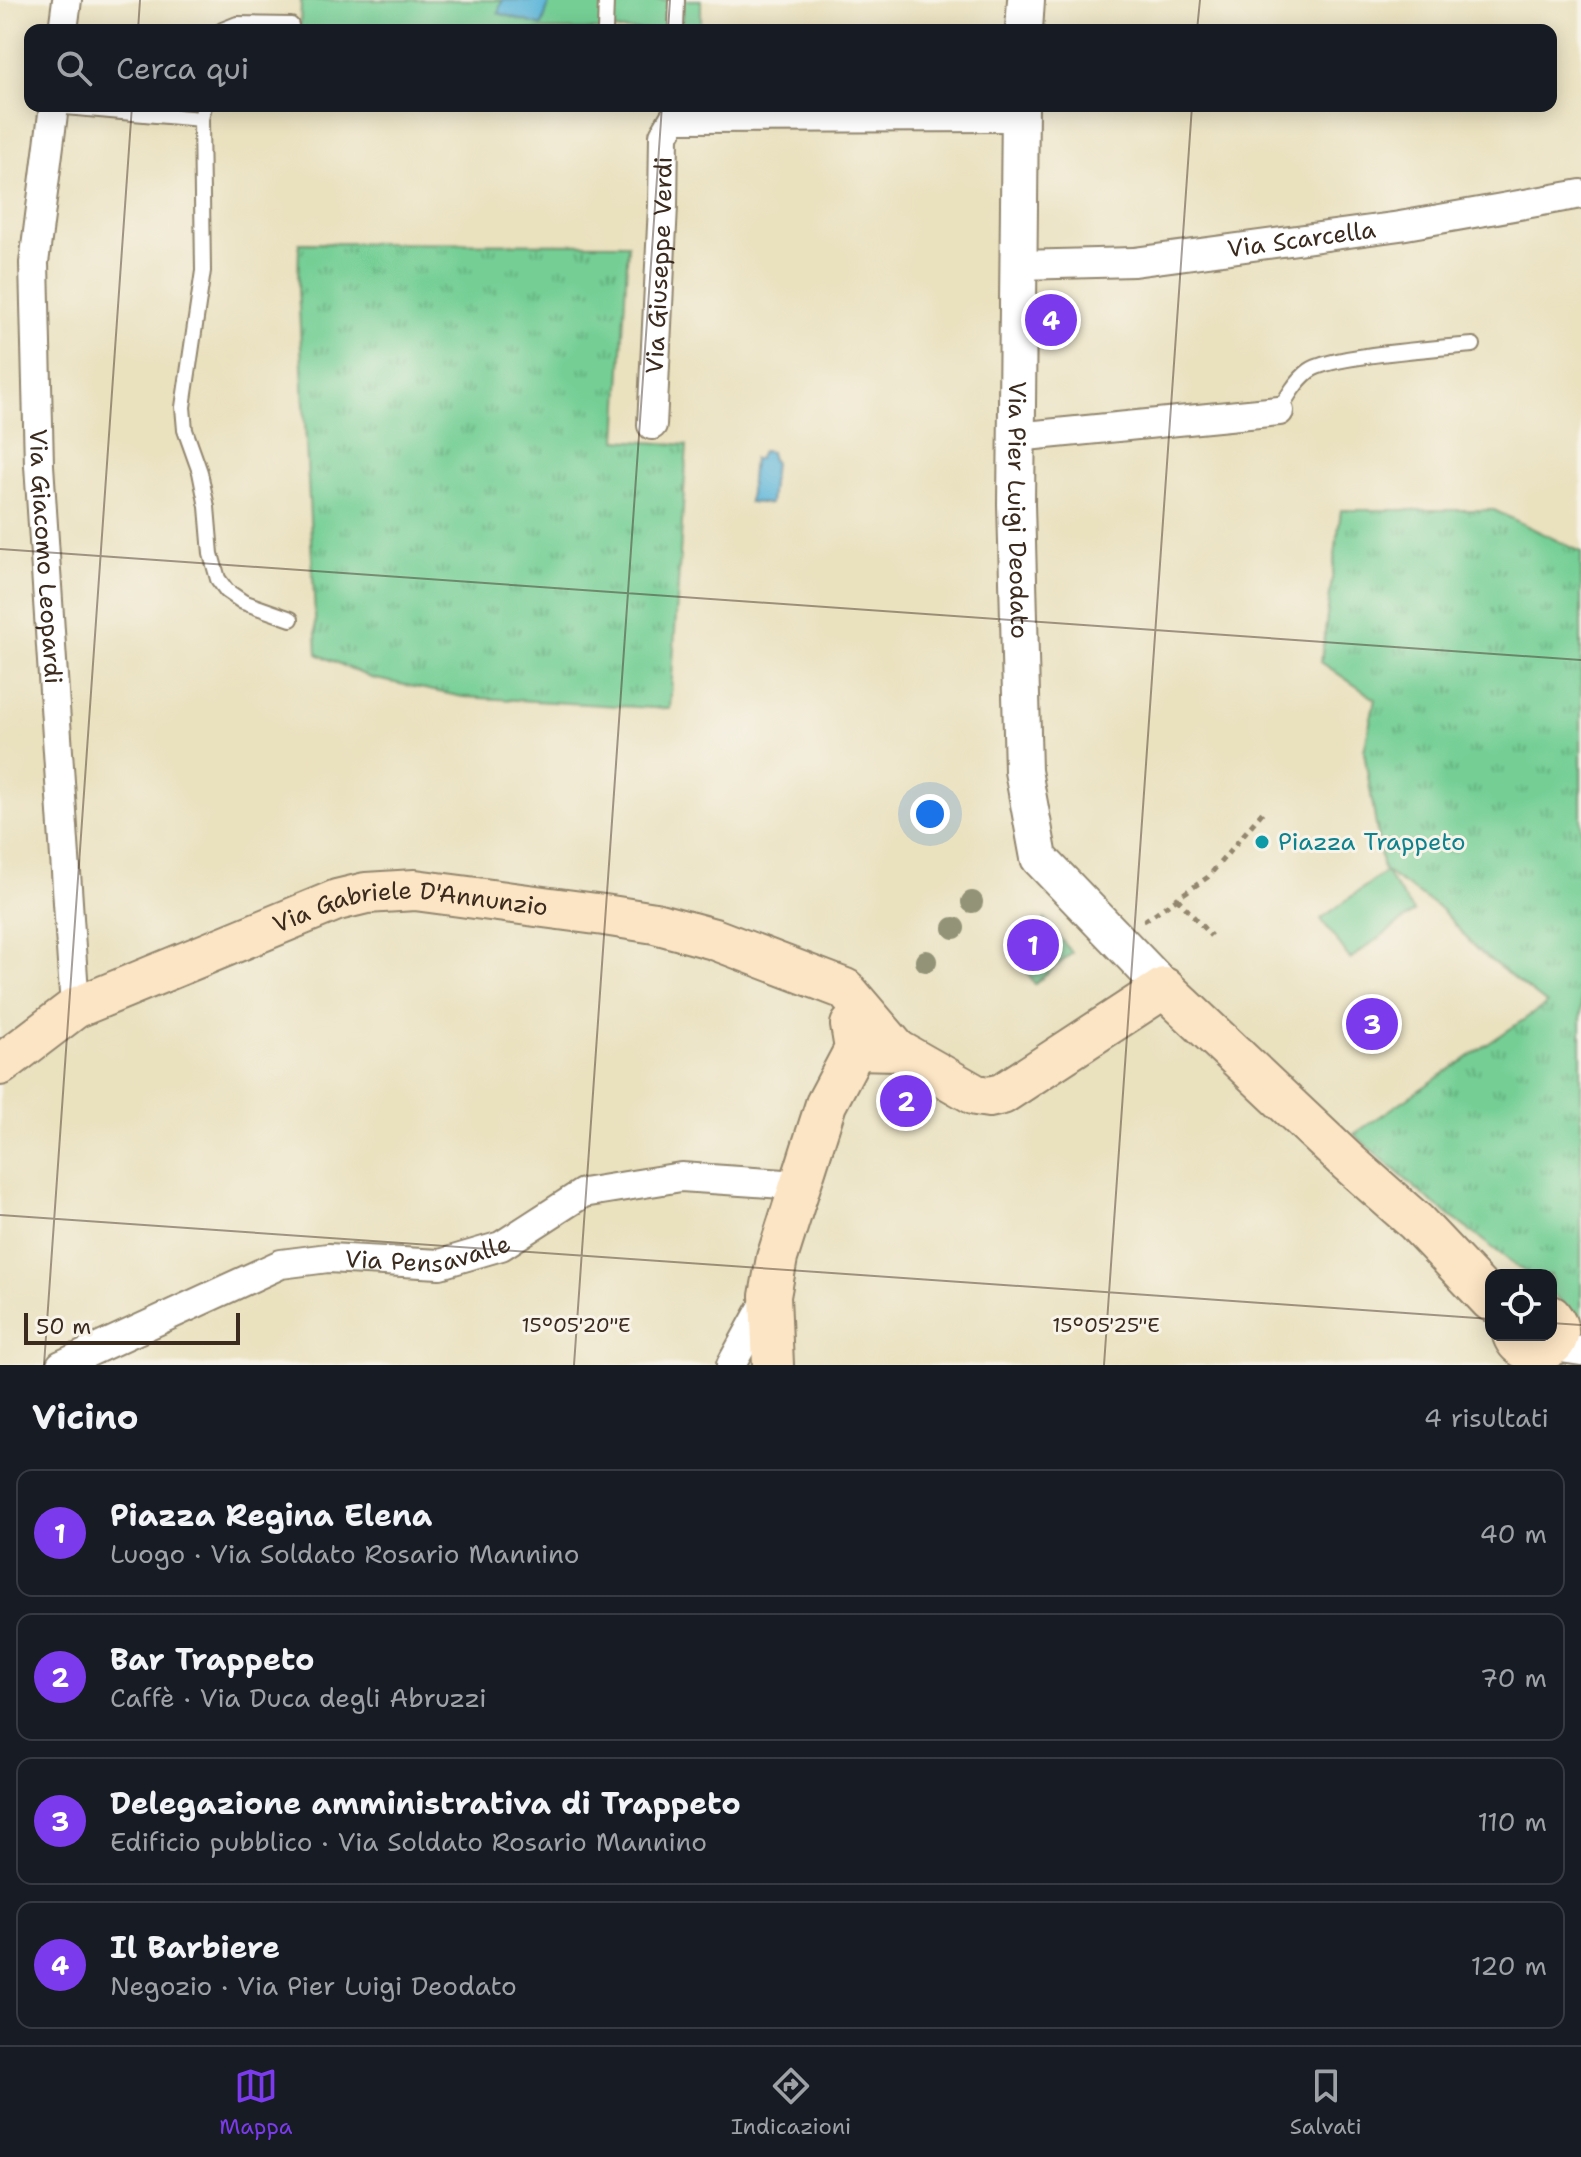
<!DOCTYPE html>
<html lang="it">
<head>
<meta charset="utf-8">
<style>
	:root { --surface:#171b24; --page:#242831; --text:#f1f3f6; --muted:#9ea1a6; --line:#363941; --accent:#7c3aed }
	body { margin:0; font-family:"Shantell Sans",sans-serif; background:var(--page); color:var(--text) }
	.controls { position:absolute; right:24px; bottom:24px; display:grid; overflow:hidden; border-radius:16px; box-shadow:0 4px 20px #0003 }
	.controls button { width:72px; height:72px; display:grid; place-items:center; padding:0; border:0; border-bottom:2px solid var(--line); background:var(--surface); color:var(--text); font:40px sans-serif }
	.scale { position:absolute; left:24px; bottom:20px; width:216px; box-sizing:border-box; padding-left:8px; border:4px solid #3b2a1e; border-top:0; font-size:22px; line-height:28px; white-space:nowrap; color:#3b2a1e; -webkit-text-stroke:6px #f7f3e8; paint-order:stroke }
	.you { position:absolute; left:930px; top:814px; width:28px; height:28px; margin:-20px; border:6px solid #fff; border-radius:50%; background:#1a73e8; box-shadow:0 0 0 12px #1a73e833 }
	.badge { display:grid; place-items:center; width:52px; height:52px; border-radius:50%; background:var(--accent); color:#fff; font-size:26px; font-weight:700 }
	.pin { position:absolute; translate:-50% -50%; border:4px solid #fff; box-shadow:0 2px 8px #0006 }
	.list { margin:0; padding:0; list-style:none }
	h2 { display:flex; justify-content:space-between; align-items:center; height:104px; margin:0; padding:0 32px; font-size:34px }
	h2 small { font-size:26px; font-weight:400; color:var(--muted) }
	.list li { display:grid; grid-template-columns:52px 1fr auto; gap:24px; align-items:center; box-sizing:border-box; height:128px; margin:0 16px 16px; padding:0 16px; border:2px solid var(--line); border-radius:16px }
	.list b { display:block; font-size:30px; white-space:nowrap }
	.list p { margin:0; font-size:26px; white-space:nowrap; color:var(--muted) }
	.list em { font-size:26px; font-style:normal; color:var(--muted) }
	.icon { flex:none; width:44px; height:44px; fill:none; stroke:currentColor; stroke-width:2; stroke-linecap:round; stroke-linejoin:round }
	.map { position:relative; flex:none; width:1581px; height:1365px; overflow:hidden }
	.search { position:absolute; background:var(--surface); box-shadow:0 4px 20px #0003; left:24px; right:24px; top:24px; height:88px; display:flex; align-items:center; gap:20px; box-sizing:border-box; padding:0 28px; border-radius:16px; color:var(--muted); font-size:30px }
	.sheet { height:680px; background:var(--surface) }
	nav { display:flex; justify-content:space-around; align-items:center; box-sizing:border-box; height:112px; border-top:2px solid var(--line); background:var(--surface); font-size:22px; color:var(--muted) }
	nav a { display:grid; justify-items:center; gap:4px }
	nav .on { color:var(--accent) }
	.map>svg:first-child { display:block }
	.grass { fill:url(#grass-tufts); stroke:#587c5a; stroke-width:2 }
	.pitch { fill:#75cf95; stroke:#587c5a; stroke-width:2 }
	.water { fill:#5bb5d9; stroke:#4b707c; stroke-width:2 }
	.lines { fill:none; stroke-linecap:round; stroke-linejoin:round }
	.service-casing { stroke:#92866e; stroke-width:18 }
	.minor-casing { stroke:#92866e; stroke-width:32 }
	.tertiary-casing { stroke:#92866e; stroke-width:40 }
	.secondary-casing { stroke:#92866e; stroke-width:44 }
	.path { stroke:#92866e; stroke-width:5; stroke-dasharray:6 6; stroke-linecap:butt }
	.service { stroke:#fff; stroke-width:14 }
	.minor { stroke:#fff; stroke-width:28 }
	.tertiary { stroke:#fff; stroke-width:36 }
	.secondary { stroke:#fce5c4; stroke-width:40 }
	.tree { fill:#929377 }
	.ticks { fill:none; stroke:#3b2a1e; stroke-width:2; stroke-opacity:0.45 }
	.culture-dot { fill:#0f9aa8; stroke:#f7f3e8; stroke-width:3 }
	.labels { text-anchor:middle; dominant-baseline:central; stroke-width:6; stroke-linejoin:round; paint-order:stroke }
	.street-label { font-size:24px; fill:#3b2a1e; stroke:#f7f3e8 }
	.culture-label { font-size:24px; fill:#0d838f; stroke:#f7f3e8; text-anchor:start }
	.ticks-label { font-size:20px; text-anchor:middle; fill:#3b2a1e; stroke:#f7f3e8; stroke-width:6; stroke-linejoin:round; paint-order:stroke }
</style>
</head>
<body>
<div class="map">
<svg width="1581" height="1365" viewBox="0 0 1581 1365">
	<defs>
		<pattern id="grass-tufts" width="24" height="20" patternUnits="userSpaceOnUse" patternTransform="scale(2)"><rect width="24" height="20" fill="#75cf95"/><path d="M3 7l-1-3M5 7V3M7 7l1-3M15 17l-1-3M17 17v-4M19 17l1-3" fill="none" stroke="#61a879"/></pattern>
	</defs>
	<rect width="100%" height="100%" fill="#f7f3e8"/>
	<filter id="ink" filterUnits="userSpaceOnUse"><feTurbulence type="fractalNoise" baseFrequency=".0125" numOctaves="2"/><feDisplacementMap in="SourceGraphic" scale="16" xChannelSelector="R" yChannelSelector="G"/><feConvolveMatrix kernelMatrix="1 2 1 2 8 2 1 2 1" color-interpolation-filters="sRGB"/></filter>
	<filter id="wash" filterUnits="userSpaceOnUse"><feTurbulence type="fractalNoise" baseFrequency=".006" numOctaves="4" result="noise"/><feDisplacementMap in="SourceGraphic" scale="32" xChannelSelector="R" yChannelSelector="G"/><feGaussianBlur stdDeviation="1.8" result="paint"/><feColorMatrix in="noise" values="0 0 0 0 0 0 0 0 0 0 0 0 0 0 0 0 0 1.4 0 .05"/><feComposite in="paint" operator="in"/></filter>
	<g filter="url(#wash)">
		<rect width="100%" height="100%" fill="#eae1bf"/>
		<path class="grass" d="M299,243L628,244L617,440L687,445L670,709L463,697L371,678L317,654L298,289Z
			M1341,510H1494L1581,552V1318L1551,1293V1275H1529L1429,1200L1354,1134L1547,1004L1477,950L1442,910L1383,870L1364,751L1375,699L1321,662Z
			M1045,919L1072,953L1035,984L1017,960Z"/>
		<path class="pitch" d="M301,0H701V30H300Z
			M1385,872L1414,912L1350,959L1321,919Z"/>
		<path class="water" d="M502,0H550L542,26L498,13Z
			M762,451L770,452L772,460L774,461L770,504L749,502L753,459H758Z"/>
	</g>
	<g filter="url(#ink)">
		<g class="lines">
			<defs>
				<path id="service" d="M222,30L237,24L291,25
					M605,30L606,0
					M676,30L677,0
					M54,106L201,119
					M204,106L201,119L203,271L183,407L185,430L200,472L207,507L211,554L218,579L227,591L243,602L291,619
					M1279,411C1287,397 1296,381 1309,371C1329,355 1441,348 1473,345"/>
				<g id="minor">
					<path d="M63,30L67,0"/>
					<path id="s1" d="M54,106L34,263L39,465L75,1008"/>
					<path id="s2" d="M1019,265L1134,262L1400,226L1581,194"/>
					<path id="s3" d="M652,425L663,206L664,135L674,118L1019,117"/>
					<path d="M1016,437L1279,411"/>
					<path d="M1554,1347L1581,1351"/>
					<path id="s4" d="M61,1365L281,1264L328,1258L440,1264L501,1246L583,1193L681,1177L799,1185"/>
					<path d="M731,1365L769,1296"/>
				</g>
				<g id="tertiary">
					<path d="M1024,30L1026,0"/>
					<path id="s5" d="M1020,106L1016,504L1023,771L1039,858L1164,988"/>
				</g>
				<g id="secondary">
					<path d="M855,1049L897,1050L976,1095L989,1097L1002,1094L1164,988L1348,1162L1416,1222L1491,1301"/>
					<path id="s6" d="M0,1065L75,1008L337,900L366,893L415,890L604,915L655,923L714,939L845,989L897,1050"/>
					<path d="M1513,1335C1524,1365 1577,1348 1551,1316"/>
					<path d="M773,1365L770,1296L777,1258L826,1104L855,1049L851,1025"/>
				</g>
			</defs>
			<use href="#service" class="service-casing"/>
			<use href="#minor" class="minor-casing"/>
			<use href="#tertiary" class="tertiary-casing"/>
			<use href="#secondary" class="secondary-casing"/>
			<path class="path" d="M1177,898L1211,936
				M1144,921L1208,877L1266,808"/>
			<use href="#service" class="service"/>
			<use href="#minor" class="minor"/>
			<use href="#tertiary" class="tertiary"/>
			<use href="#secondary" class="secondary"/>
		</g>
		<g class="tree">
			<circle cx="972" cy="902" r="11"/>
			<circle cx="954" cy="928" r="11"/>
			<circle cx="926" cy="961" r="11"/>
		</g>
	</g>
	<path class="ticks" d="M138,30L140,0M668,30L670,0M1197,30L1200,0M0,549L1581,660M0,1215L1491,1319M1551,1323L1581,1325M44,1365L132,106M574,1365L662,106M1104,1365L1192,106"/>
	<circle class="culture-dot" cx="1262" cy="842" r="8"/>
	<g class="labels">
		<g class="street-label">
			<text stroke="none"><textPath href="#s2" startOffset="284">Via Scarcella</textPath></text>
			<text stroke="none"><textPath href="#s3" startOffset="160">Via Giuseppe Verdi</textPath></text>
			<text stroke="none"><textPath href="#s5" startOffset="404">Via Pier Luigi Deodato</textPath></text>
			<text stroke="none"><textPath href="#s1" startOffset="452">Via Giacomo Leopardi</textPath></text>
			<text stroke="none"><textPath href="#s6" startOffset="450">Via Gabriele D'Annunzio</textPath></text>
			<text stroke="none"><textPath href="#s4" startOffset="390">Via Pensavalle</textPath></text>
		</g>
		<g class="culture-label">
			<text x="1278" y="842">Piazza Trappeto</text>
		</g>
	</g>
	<g class="ticks-label">
		<text x="576" y="1332">15°05'20"E</text>
		<text x="1106" y="1332">15°05'25"E</text>
	</g>
</svg>
<div class="controls">
<button><svg class="icon" aria-label="locate" viewBox="0 0 24 24"><circle cx="12" cy="12" r="6"/><path d="M12 2v4M12 18v4M2 12h4M18 12h4"/></svg></button>
</div>
<div class="scale">50 m</div>
<div class="you"></div>
<div class="pin badge" style="left:1033px;top:945px">1</div>
<div class="pin badge" style="left:906px;top:1101px">2</div>
<div class="pin badge" style="left:1372px;top:1024px">3</div>
<div class="pin badge" style="left:1051px;top:320px">4</div>
<div class="search"><svg class="icon" aria-label="search" viewBox="0 0 24 24"><circle cx="10" cy="10" r="6"/><path d="M15 15l6 6"/></svg>Cerca qui</div>
</div>
<section class="sheet">
<h2>Vicino<small>4 risultati</small></h2>
<ul class="list">
<li><span class="badge">1</span><div><b>Piazza Regina Elena</b><p>Luogo · Via Soldato Rosario Mannino</p></div><em>40 m</em></li>
<li><span class="badge">2</span><div><b>Bar Trappeto</b><p>Caffè · Via Duca degli Abruzzi</p></div><em>70 m</em></li>
<li><span class="badge">3</span><div><b>Delegazione amministrativa di Trappeto</b><p>Edificio pubblico · Via Soldato Rosario Mannino</p></div><em>110 m</em></li>
<li><span class="badge">4</span><div><b>Il Barbiere</b><p>Negozio · Via Pier Luigi Deodato</p></div><em>120 m</em></li>
</ul>
</section>
<nav>
<a class="on"><svg class="icon" aria-label="map" viewBox="0 0 24 24"><path d="M3 6l6-2 6 2 6-2v14l-6 2-6-2-6 2zM9 4v14M15 6v14"/></svg>Mappa</a>
<a><svg class="icon" aria-label="directions" viewBox="0 0 24 24"><path d="M12 3l9 9-9 9-9-9zM9 14v-3h6M13 9l2 2-2 2"/></svg>Indicazioni</a>
<a><svg class="icon" aria-label="saved" viewBox="0 0 24 24"><path d="M7 4h10v16l-5-4-5 4z"/></svg>Salvati</a>
</nav>
</body>
</html>
